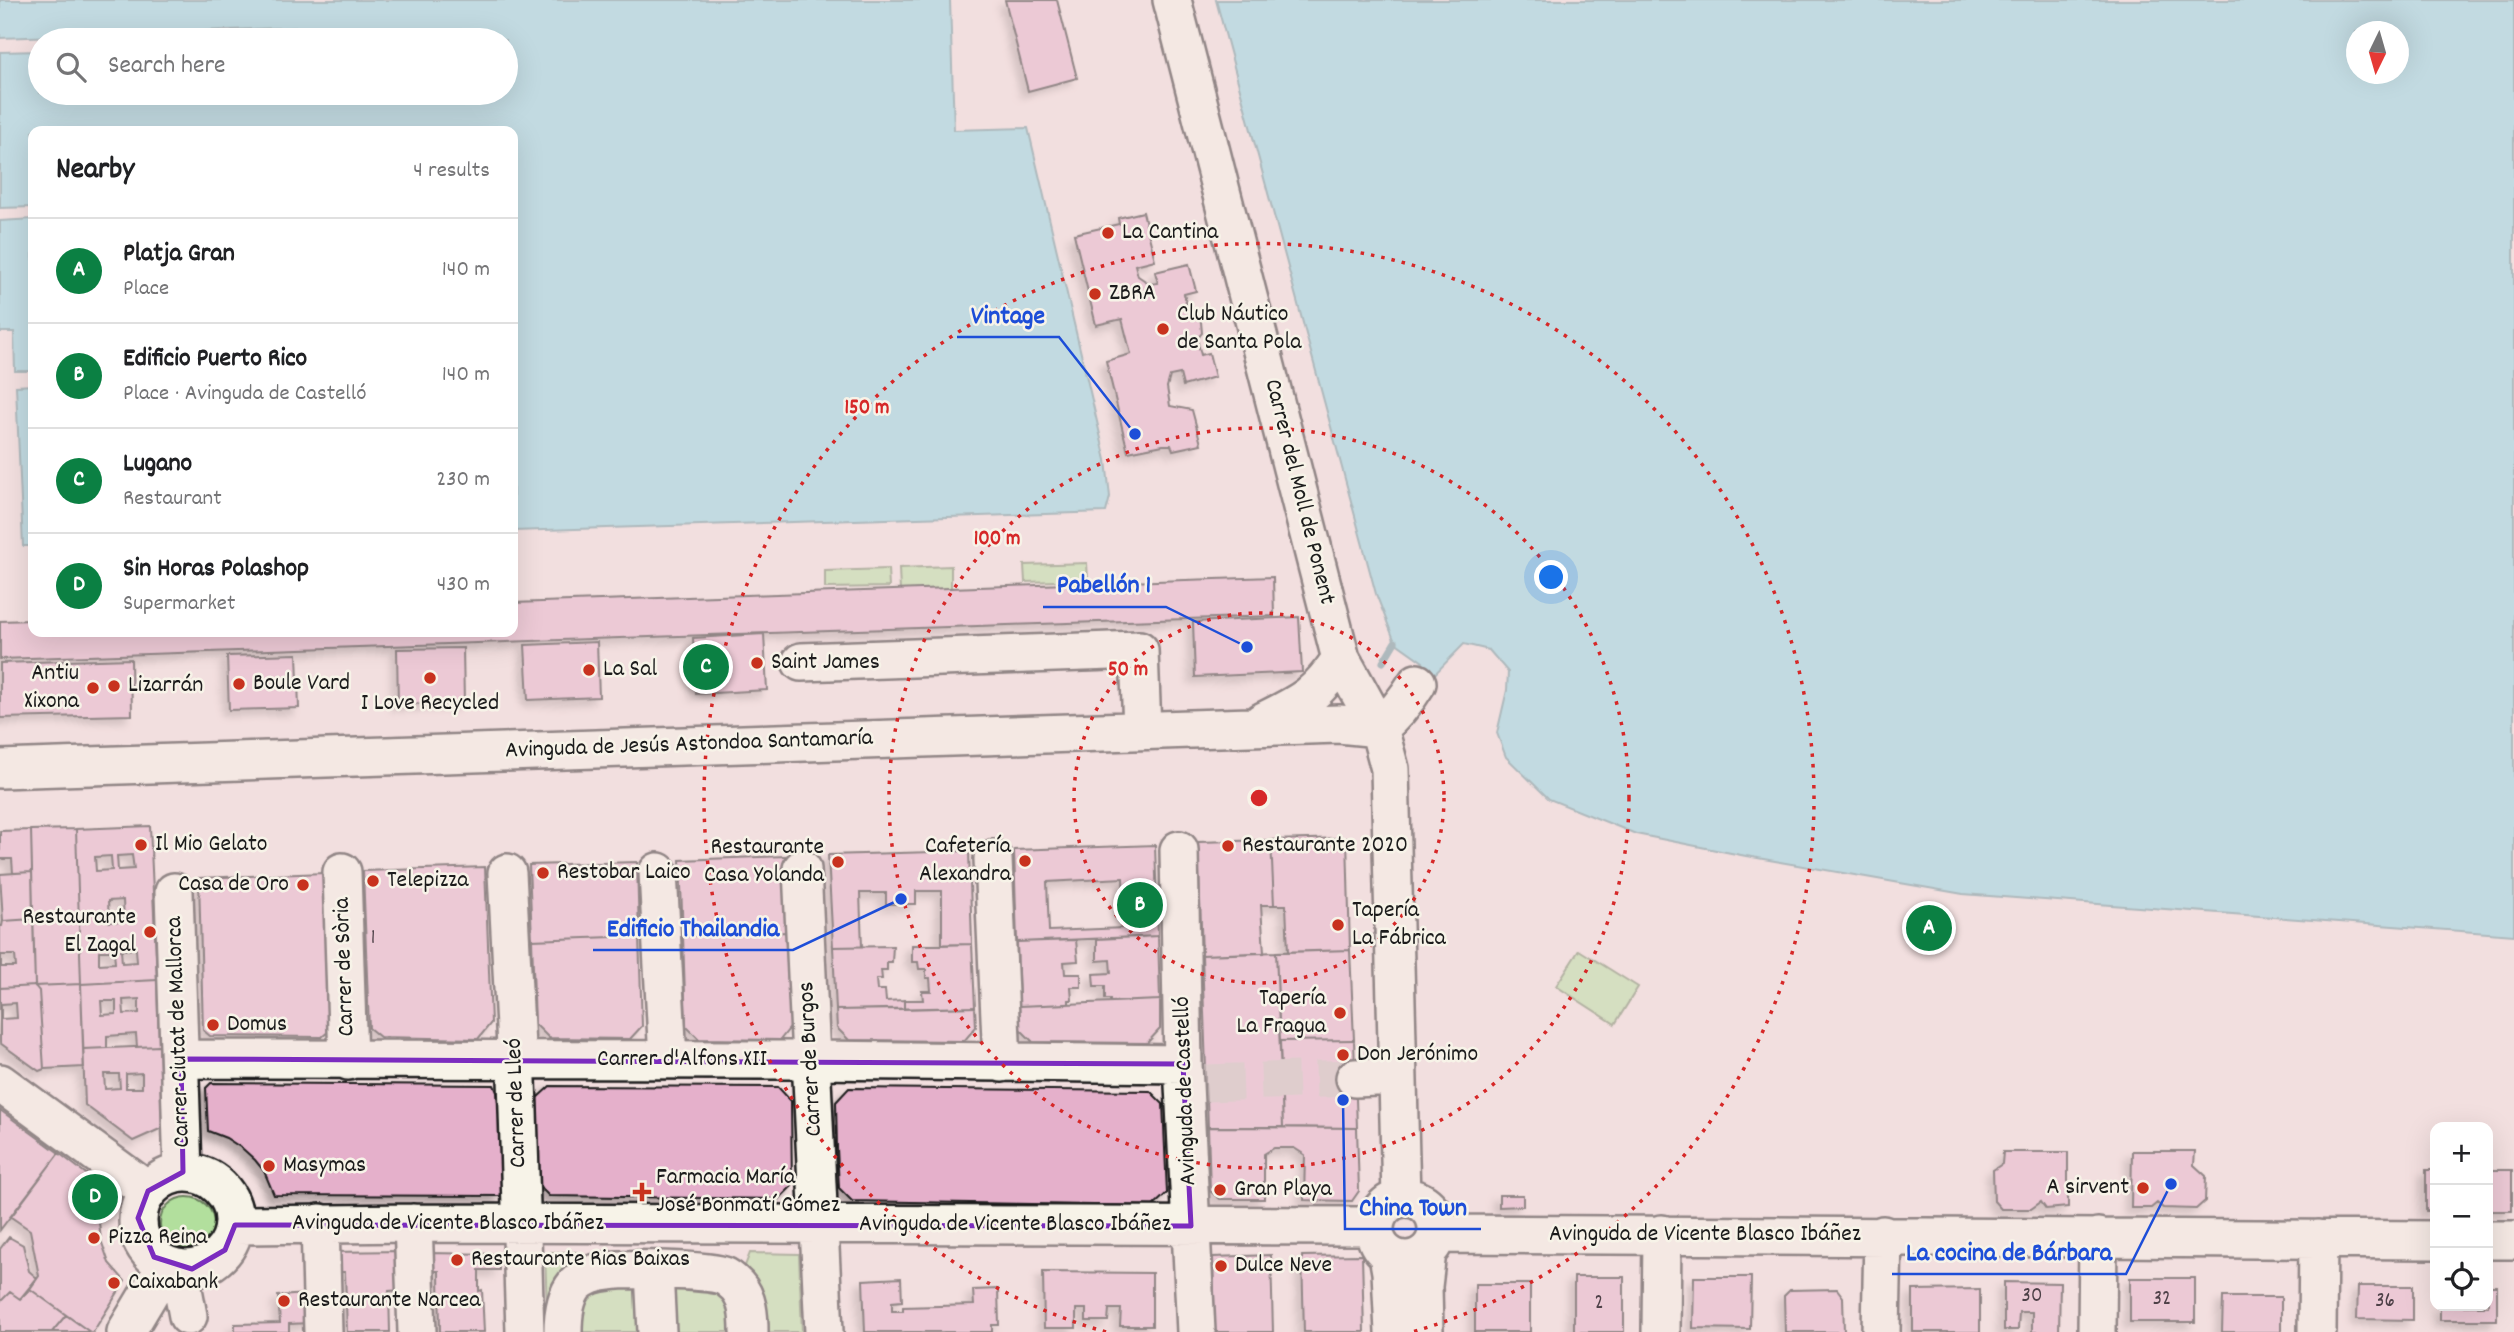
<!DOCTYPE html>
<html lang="en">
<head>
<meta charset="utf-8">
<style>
	:root { --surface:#fff; --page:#f6f6f6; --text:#202124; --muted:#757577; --line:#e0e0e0; --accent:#0b8043 }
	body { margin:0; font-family:Dekko,sans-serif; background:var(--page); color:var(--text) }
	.controls { position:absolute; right:21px; bottom:21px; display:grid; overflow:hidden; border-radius:14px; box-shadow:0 7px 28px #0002 }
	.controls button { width:63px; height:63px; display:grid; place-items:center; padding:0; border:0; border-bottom:2px solid var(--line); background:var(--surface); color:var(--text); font:35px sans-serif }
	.compass { position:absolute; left:2346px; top:21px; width:63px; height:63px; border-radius:50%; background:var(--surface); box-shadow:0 7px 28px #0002; rotate:185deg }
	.you { position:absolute; left:1552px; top:578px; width:24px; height:24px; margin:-18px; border:5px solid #fff; border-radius:50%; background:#1a73e8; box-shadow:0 0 0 10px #1a73e833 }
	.badge { display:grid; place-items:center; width:46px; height:46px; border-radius:50%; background:var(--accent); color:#fff; font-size:23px; font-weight:700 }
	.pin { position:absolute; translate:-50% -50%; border:4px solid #fff; box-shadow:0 2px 7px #0006 }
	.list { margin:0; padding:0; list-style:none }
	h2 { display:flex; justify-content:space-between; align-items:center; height:91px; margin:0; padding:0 28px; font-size:30px }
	h2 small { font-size:23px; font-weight:400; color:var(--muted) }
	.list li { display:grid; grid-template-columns:46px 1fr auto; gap:21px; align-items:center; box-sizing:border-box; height:105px; padding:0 28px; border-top:2px solid var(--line) }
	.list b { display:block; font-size:26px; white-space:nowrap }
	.list p { margin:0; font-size:23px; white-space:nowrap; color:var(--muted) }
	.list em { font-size:23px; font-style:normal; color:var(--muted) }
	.icon { flex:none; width:38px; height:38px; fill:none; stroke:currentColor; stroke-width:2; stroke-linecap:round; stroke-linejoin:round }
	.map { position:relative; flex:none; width:2514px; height:1332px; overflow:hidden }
	.search { position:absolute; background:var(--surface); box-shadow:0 7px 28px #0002; left:28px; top:28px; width:490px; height:77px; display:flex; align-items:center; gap:18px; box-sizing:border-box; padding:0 24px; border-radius:38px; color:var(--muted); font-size:26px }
	.panel { position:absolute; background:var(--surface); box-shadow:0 7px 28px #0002; left:28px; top:126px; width:490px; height:511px; border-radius:14px }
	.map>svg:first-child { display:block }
	.green { fill:#b2df9d; stroke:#677e5c; stroke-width:2 }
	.water { fill:#87d6e4; stroke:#5c8c94; stroke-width:2; fill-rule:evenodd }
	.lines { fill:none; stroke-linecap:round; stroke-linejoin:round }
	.stream { stroke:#5c8c94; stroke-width:7 }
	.building { fill:#e5b0cb; stroke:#1c1c1c; stroke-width:2; fill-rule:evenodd; filter:url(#shadow) }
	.minor-tunnel { stroke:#c7b8b8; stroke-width:37; stroke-dasharray:37 18; stroke-linecap:butt }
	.minor-casing { stroke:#1c1c1c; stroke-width:42 }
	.minor { stroke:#f7f3e8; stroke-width:37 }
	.marked { fill:none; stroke:#7b2cbf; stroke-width:5; stroke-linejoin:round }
	.ring { fill:none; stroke:#d62828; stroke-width:3.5; stroke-dasharray:3.5 7 }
	.poi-dot { fill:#c8321e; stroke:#f7f3e8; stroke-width:2.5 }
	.labels { text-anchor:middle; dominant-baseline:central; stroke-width:5; stroke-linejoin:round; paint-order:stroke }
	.number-label { font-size:21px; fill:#4e4148 }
	.poi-label { font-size:24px; fill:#1c1c1c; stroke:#f7f3e8; text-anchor:start }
	.street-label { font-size:24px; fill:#1c1c1c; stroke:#f7f3e8 }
	.centre { fill:#d62828; stroke:#f7f3e8; stroke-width:3.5 }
	.ring-label { font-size:21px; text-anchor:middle; font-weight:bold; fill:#d62828; stroke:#f7f3e8; stroke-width:5; stroke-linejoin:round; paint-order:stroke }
	.leader { fill:none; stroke:#1d4ed8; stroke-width:2.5 }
	.callout-dot { fill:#1d4ed8; stroke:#f7f3e8; stroke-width:2.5 }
	.callout-label { font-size:26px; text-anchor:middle; font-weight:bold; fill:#1d4ed8; stroke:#f7f3e8; stroke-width:5; stroke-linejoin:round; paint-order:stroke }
</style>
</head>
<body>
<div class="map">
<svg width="2514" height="1332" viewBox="0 0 2514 1332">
	<defs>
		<filter id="shadow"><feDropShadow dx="-6" dy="6" stdDeviation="3.5" flood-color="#0004"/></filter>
	</defs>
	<rect width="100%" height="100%" fill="#f2dfdf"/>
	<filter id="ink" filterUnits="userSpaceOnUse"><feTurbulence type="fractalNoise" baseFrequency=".0143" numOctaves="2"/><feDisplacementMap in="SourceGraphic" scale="14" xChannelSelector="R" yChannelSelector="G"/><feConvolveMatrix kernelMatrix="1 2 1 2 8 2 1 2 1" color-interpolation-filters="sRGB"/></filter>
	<g filter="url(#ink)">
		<path class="green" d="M1087,563L1088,580L1025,582L1024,565Z
			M951,566V589L900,591L899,568Z
			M888,569L889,587L825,588V571Z
			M1579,950L1638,987L1615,1024L1556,986Z
			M160 1224a27 27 0 1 1 54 0a27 27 0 1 1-54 0Z
			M551,1252H576V1260L579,1265L600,1258V1252L710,1254V1260L743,1271L750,1253L799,1254L802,1332H548L545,1255Z"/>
		<path class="water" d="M0,0H950L954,130L1028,128L1106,460L1110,497L1106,512L513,531V131H33V207L0,208V52L40,51V93H506V40H324H340L339,26L0,38Z
			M1216,0H2514V935L1963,894L1746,856L1636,834L1549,799L1506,757L1497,733L1507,690L1508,672L1489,650L1464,644L1423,686L1411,679L1423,662L1395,642L1376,594ZM2356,32H2398V74H2356Z
			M33,219V371H15L14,332H0V221Z
			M33,385V546H23L16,386Z"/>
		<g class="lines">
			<path class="stream" d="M1383,662L1395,642"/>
		</g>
		<path class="building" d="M1005,0H1057L1077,78L1028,91Z
			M1143,212L1155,260L1135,265L1138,276L1150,284L1158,283L1155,272L1189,264L1196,291L1184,294L1189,313L1196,315L1201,322L1202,333L1197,339L1201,355L1209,353L1215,377L1183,386L1180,374L1170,376L1167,387L1170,406L1192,410L1201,444L1173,450L1171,445H1163L1128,452L1106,361L1131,354L1122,319L1096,325L1074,234L1119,224L1118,218Z
			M1273,577L1274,616L0,659V621L33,620V632H513V603Z
			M1299,617L1302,672L1195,677L1193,622Z
			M764,634L767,690L696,694L693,638Z
			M597,642L599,697L528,700L525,645Z
			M463,648L464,703L398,704L397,649Z
			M297,654L299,708L229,710L227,656Z
			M131,659L132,715L0,718V663Z
			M150,826L157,980L81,984L76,829ZM132,855L134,869L118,870L117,856ZM111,856L112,870L96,871L95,857ZM123,900L124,921L109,922L108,901ZM136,949L137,962L122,963L121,950ZM99,951H114L115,963L99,964Z
			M76,829L81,984L35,986L31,830Z
			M31,830L32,872L13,873L12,859H0V831Z
			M1347,838L1350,950L1288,952L1286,905H1274L1271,840Z
			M1271,840L1274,905H1261L1264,953L1202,955L1198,842Z
			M1155,845L1158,936L1017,942L1014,850ZM1123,878L1125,928L1049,931L1047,882Z
			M969,851L972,944L942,945V891H916V904H886V893H860L862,947H833L828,855Z
			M785,856L788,932L683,936L680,860Z
			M637,862L639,936L532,940L529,865Z
			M485,867L491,1023L478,1039L380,1037L369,1028L363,871Z
			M32,872L33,919L3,921L0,874Z
			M324,873L330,1030L322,1037L210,1036L203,1030L199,878Z
			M33,919L35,986L0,988V926H2L3,921ZM1,955H15L16,967H1Z
			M788,932L792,1025L780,1040L699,1039L686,1026L683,936Z
			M639,936L642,1026L630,1039L549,1038L535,1024L532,940Z
			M1158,936L1160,1000L1110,1002V999H1105V986H1094L1093,974L1111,973L1110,960L1097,961V939Z
			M1076,940L1078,961L1064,962L1065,974H1081V987H1071L1072,1000H1069V1004L1019,1006L1017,942Z
			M972,944L975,1007L904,1009V1000H923L922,991H931L930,978H926V969H919L918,962H912V945Z
			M893,946L892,962H887V970H881L882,979H876L877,990H885L886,1001L904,1000V1009L836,1010L833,947Z
			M1350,950L1354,1040L1280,1041L1276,952Z
			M1276,952L1283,1127H1208L1202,955Z
			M157,980L159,1046L137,1047L136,1034L107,1036V1049H83L81,984ZM139,999V1013L124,1014L123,1000ZM101,1001H116V1014L102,1015Z
			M81,984L84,1067L44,1069L39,991L35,986Z
			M35,986L39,991L44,1069L39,1071L0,1043V988ZM16,1003L17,1018L1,1019V1004Z
			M1160,1000V1029L1147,1043L1033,1042L1020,1029L1019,1006Z
			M975,1007L976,1027L964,1041L849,1040L837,1028L836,1010Z
			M1354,1040L1357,1128L1283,1127L1280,1041Z
			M159,1046L162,1128L133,1141L85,1105L83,1049ZM142,1073V1088H126V1074ZM104,1074H119L120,1088L105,1089Z
			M211,1083L494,1085L497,1092L499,1113L502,1196L274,1195L264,1171L255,1160L243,1149L226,1138L208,1131L206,1088Z
			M550,1086L778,1087L791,1101L792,1186L779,1199L549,1196L537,1184V1098Z
			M849,1088L1150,1091L1163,1104L1167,1193L1153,1206L852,1201L839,1188L837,1148L836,1102Z
			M0,1110L59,1153L0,1230Z
			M1208,1127L1357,1128L1359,1191L1352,1201L1304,1200L1305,1155L1294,1148H1274L1264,1154V1199H1220L1210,1191Z
			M2132,1151H2195L2194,1165L2206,1176L2205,1201L2196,1209L2163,1208L2157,1203L2151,1208H2131Z
			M2003,1152H2068V1207L2046,1209L2041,1202L2031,1209H2001L1994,1201L1993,1170L2002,1164Z
			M59,1153L103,1187L98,1213L101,1240L109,1263L125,1281L93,1332H90L30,1289L39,1276L30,1230L11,1217Z
			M2426,1170H2435V1211H2426Z
			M2488,1170H2512V1211H2488Z
			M1499,1195H1523V1206L1499,1207Z
			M9,1237L23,1245L29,1271L37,1278L20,1299L10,1292L0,1302V1249Z
			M402,1251L403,1290L389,1291L390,1332H347L345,1272H331V1252Z
			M424,1253L499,1254V1270H479V1291L482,1290L484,1332H440L439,1271H425Z
			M1271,1255L1273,1332H1215L1213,1257Z
			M1362,1255L1364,1332H1304L1302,1256Z
			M1043,1272L1152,1273V1326H1120L1121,1309H1109L1108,1321H1086V1309H1076V1328H1044Z
			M1574,1277H1624V1332H1574Z
			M1694,1277H1751L1750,1329L1693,1328Z
			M901,1278L902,1301L892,1302V1311H903V1307L974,1305L973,1290L998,1289L999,1325H992V1332H865L863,1280Z
			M2130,1278H2195V1322H2130Z
			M2004,1282L2060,1283L2059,1332H2032V1312H2019L2018,1330H2004Z
			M1475,1284H1530V1332H1475Z
			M2358,1286H2413V1320L2357,1319Z
			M2488,1286H2497V1320H2440V1306H2488Z
			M30,1289L66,1315L52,1332H0V1302L10,1292L20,1299Z
			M1837,1289L1843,1297L1844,1332H1785L1784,1296L1790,1290Z
			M1980,1289V1332H1913V1290Z
			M307,1294L309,1323L289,1324V1332H235V1324L280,1323L278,1296Z
			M2223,1297H2281V1332H2222Z
			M66,1315L90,1332H52Z"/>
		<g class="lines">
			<path class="minor-tunnel" d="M1206,1083L1355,1078"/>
			<defs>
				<path id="minor" d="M1172,0L1341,659L1379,728L1390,769L1401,1198
					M801,662L1139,650L1142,730
					M1262,722C1302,702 1315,697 1341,659
					M1379,728C1395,715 1406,701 1417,683
					M0,769L1339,724L1379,728
					M1179,850L1183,1064L1196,1332
					M993,859L1002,1063
					M802,869L824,1332
					M342,872L348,1061
					M658,872L668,1060
					M507,873L516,1047L525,1332
					M174,892L183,1172
					M181,1059L811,1060L1183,1064
					M1355,1078L1397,1076
					M0,1083L148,1191
					M138 1221a48 48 0 1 1 96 0a48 48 0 1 1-96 0Z
					M1375 1229a31 31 0 1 1 62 0a31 31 0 1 1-62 0Z
					M320,1223L323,1332
					M413,1223L417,1332
					M235,1225L413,1223L1374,1226
					M1437,1234L2435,1240
					M2488,1240H2514
					M1388,1255L1391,1272L1394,1332
					M179,1268L188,1316
					M654,1271L657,1332
					M126,1332L166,1265
					M563,1332C563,1317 565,1297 575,1285C584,1276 597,1272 609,1271C626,1268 710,1270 724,1276C727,1277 734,1283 737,1286C748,1298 749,1316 749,1332
					M1424,1332L1423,1286L1427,1252
					M1661,1332L1662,1234
					M1881,1332L1883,1235
					M2097,1332L2098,1237
					M2317,1332L2318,1239"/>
			</defs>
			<use href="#minor" class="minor-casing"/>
			<use href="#minor" class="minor"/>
		</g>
	</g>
	<path d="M0 0H2514V1332H0ZM181,1059L1183,1064L1191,1226L235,1225L225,1250L192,1269L154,1257L138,1218L148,1191L183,1172Z" fill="#f2dfdf" fill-opacity=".55" fill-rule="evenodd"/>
	<path class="marked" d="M181,1059L1183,1064L1191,1226L235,1225L225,1250L192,1269L154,1257L138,1218L148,1191L183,1172Z"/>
	<g class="ring">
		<circle cx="1259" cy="798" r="185"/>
		<circle cx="1259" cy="798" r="370"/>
		<path d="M1106 1332A555 555 0 1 1 1412 1332"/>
	</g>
	<g class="poi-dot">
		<circle cx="1108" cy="233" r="7"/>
		<circle cx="1095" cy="294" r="7"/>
		<circle cx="1163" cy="329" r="7"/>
		<circle cx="757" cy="663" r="7"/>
		<circle cx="589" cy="670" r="7"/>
		<circle cx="430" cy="678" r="7"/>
		<circle cx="239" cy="684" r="7"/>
		<circle cx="114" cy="686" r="7"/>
		<circle cx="93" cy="688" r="7"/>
		<circle cx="141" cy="845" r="7"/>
		<circle cx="1228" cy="846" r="7"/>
		<circle cx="1025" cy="861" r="7"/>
		<circle cx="838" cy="862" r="7"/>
		<circle cx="543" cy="873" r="7"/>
		<circle cx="373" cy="881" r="7"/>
		<circle cx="303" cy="885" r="7"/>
		<circle cx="1338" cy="925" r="7"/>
		<circle cx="150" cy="932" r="7"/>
		<circle cx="1340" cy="1013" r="7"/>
		<circle cx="213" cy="1025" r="7"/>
		<circle cx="1343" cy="1055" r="7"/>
		<circle cx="269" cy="1166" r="7"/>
		<circle cx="2143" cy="1188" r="7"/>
		<circle cx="1220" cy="1190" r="7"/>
		<path d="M638.5 1181.5h7v7h7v7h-7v7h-7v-7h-7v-7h7z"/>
		<circle cx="94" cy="1238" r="7"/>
		<circle cx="457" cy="1260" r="7"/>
		<circle cx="1221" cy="1266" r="7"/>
		<circle cx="114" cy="1283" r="7"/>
		<circle cx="284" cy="1301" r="7"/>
	</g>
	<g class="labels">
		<g class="number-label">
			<text x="373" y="939">1</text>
			<text x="2032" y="1297">30</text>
			<text x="2162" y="1300">32</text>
			<text x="2385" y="1302">36</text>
			<text x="1599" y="1304">2</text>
		</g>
		<g class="poi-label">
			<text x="1122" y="233">La Cantina</text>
			<text x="1109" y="294">ZBRA</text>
			<text x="1177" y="315">Club Náutico<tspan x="1177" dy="28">de Santa Pola</tspan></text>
			<text x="771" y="663">Saint James</text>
			<text x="603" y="670">La Sal</text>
			<text x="79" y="674" text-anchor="end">Antiu<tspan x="79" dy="28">Xixona</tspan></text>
			<text x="253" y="684">Boule Vard</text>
			<text x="128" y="686">Lizarrán</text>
			<text x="430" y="704" text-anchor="middle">I Love Recycled</text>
			<text x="155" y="845">Il Mio Gelato</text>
			<text x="1242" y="846">Restaurante 2020</text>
			<text x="1011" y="847" text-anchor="end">Cafetería<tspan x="1011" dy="28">Alexandra</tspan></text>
			<text x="824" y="848" text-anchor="end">Restaurante<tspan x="824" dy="28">Casa Yolanda</tspan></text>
			<text x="557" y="873">Restobar Laico</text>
			<text x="387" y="881">Telepizza</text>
			<text x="289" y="885" text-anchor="end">Casa de Oro</text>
			<text x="1352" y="911">Tapería<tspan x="1352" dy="28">La Fábrica</tspan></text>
			<text x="136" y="918" text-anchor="end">Restaurante<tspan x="136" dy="28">El Zagal</tspan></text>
			<text x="1326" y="999" text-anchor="end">Tapería<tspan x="1326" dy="28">La Fragua</tspan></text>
			<text x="227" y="1025">Domus</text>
			<text x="1357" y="1055">Don Jerónimo</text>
			<text x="283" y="1166">Masymas</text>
			<text x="656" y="1178">Farmacia María<tspan x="656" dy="28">José Bonmatí Gómez</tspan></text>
			<text x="2129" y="1188" text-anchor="end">A sirvent</text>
			<text x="1234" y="1190">Gran Playa</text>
			<text x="108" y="1238">Pizza Reina</text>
			<text x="471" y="1260">Restaurante Rias Baixas</text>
			<text x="1235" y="1266">Dulce Neve</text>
			<text x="128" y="1283">Caixabank</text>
			<text x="298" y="1301">Restaurante Narcea</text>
		</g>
		<g class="street-label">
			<text transform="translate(1299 492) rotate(76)">Carrer del Moll de Ponent</text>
			<text transform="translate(689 745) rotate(-2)">Avinguda de Jesús Astondoa Santamaría</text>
			<text transform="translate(345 967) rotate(-92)">Carrer de Sòria</text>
			<text transform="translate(179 1032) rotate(-92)">Carrer Ciutat de Mallorca</text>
			<text transform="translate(811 1059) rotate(-93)">Carrer de Burgos</text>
			<text x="682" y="1060">Carrer d'Alfons XII</text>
			<text transform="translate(1186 1091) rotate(-92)">Avinguda de Castelló</text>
			<text transform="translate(517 1103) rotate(-92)">Carrer de Lleó</text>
			<text x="448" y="1224">Avinguda de Vicente Blasco Ibáñez</text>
			<text x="1015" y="1225">Avinguda de Vicente Blasco Ibáñez</text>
			<text x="1705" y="1235">Avinguda de Vicente Blasco Ibáñez</text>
		</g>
	</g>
	<circle cx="1259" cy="798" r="10" class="centre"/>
	<g class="ring-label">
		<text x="867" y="413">150 m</text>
		<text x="997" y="544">100 m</text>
		<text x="1128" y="675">50 m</text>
	</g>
	<path class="leader" d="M1135 434L1059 337H957M1247 647L1166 607H1043M901 899L793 950H593M1343 1100L1345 1229H1481M2171 1184L2126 1274H1892"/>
	<g class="callout-dot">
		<circle cx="1135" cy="434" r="7"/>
		<circle cx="1247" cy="647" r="7"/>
		<circle cx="901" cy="899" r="7"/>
		<circle cx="1343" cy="1100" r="7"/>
		<circle cx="2171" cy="1184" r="7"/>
	</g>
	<g class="callout-label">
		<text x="1008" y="323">Vintage</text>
		<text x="1104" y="592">Pabellón 1</text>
		<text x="693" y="936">Edificio Thailandia</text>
		<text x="1413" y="1215">China Town</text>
		<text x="2009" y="1260">La cocina de Bárbara</text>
	</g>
</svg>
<div class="controls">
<button>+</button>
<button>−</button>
<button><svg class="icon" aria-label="locate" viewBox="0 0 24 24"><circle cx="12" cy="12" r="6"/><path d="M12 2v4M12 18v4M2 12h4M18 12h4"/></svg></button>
</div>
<svg class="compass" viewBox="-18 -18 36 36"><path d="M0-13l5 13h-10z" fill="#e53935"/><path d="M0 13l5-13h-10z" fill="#757577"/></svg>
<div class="you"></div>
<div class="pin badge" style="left:1929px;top:928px">A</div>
<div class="pin badge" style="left:1140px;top:905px">B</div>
<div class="pin badge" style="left:706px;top:667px">C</div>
<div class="pin badge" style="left:95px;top:1197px">D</div>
<div class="search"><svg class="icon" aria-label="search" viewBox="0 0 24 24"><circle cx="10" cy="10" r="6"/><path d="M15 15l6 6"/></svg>Search here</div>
<section class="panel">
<h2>Nearby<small>4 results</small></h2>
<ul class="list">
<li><span class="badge">A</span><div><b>Platja Gran</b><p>Place</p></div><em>140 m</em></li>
<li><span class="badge">B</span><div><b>Edificio Puerto Rico</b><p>Place · Avinguda de Castelló</p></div><em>140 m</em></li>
<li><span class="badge">C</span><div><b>Lugano</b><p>Restaurant</p></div><em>230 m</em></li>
<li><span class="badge">D</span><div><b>Sin Horas Polashop</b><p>Supermarket</p></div><em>430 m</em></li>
</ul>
</section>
</div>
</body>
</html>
